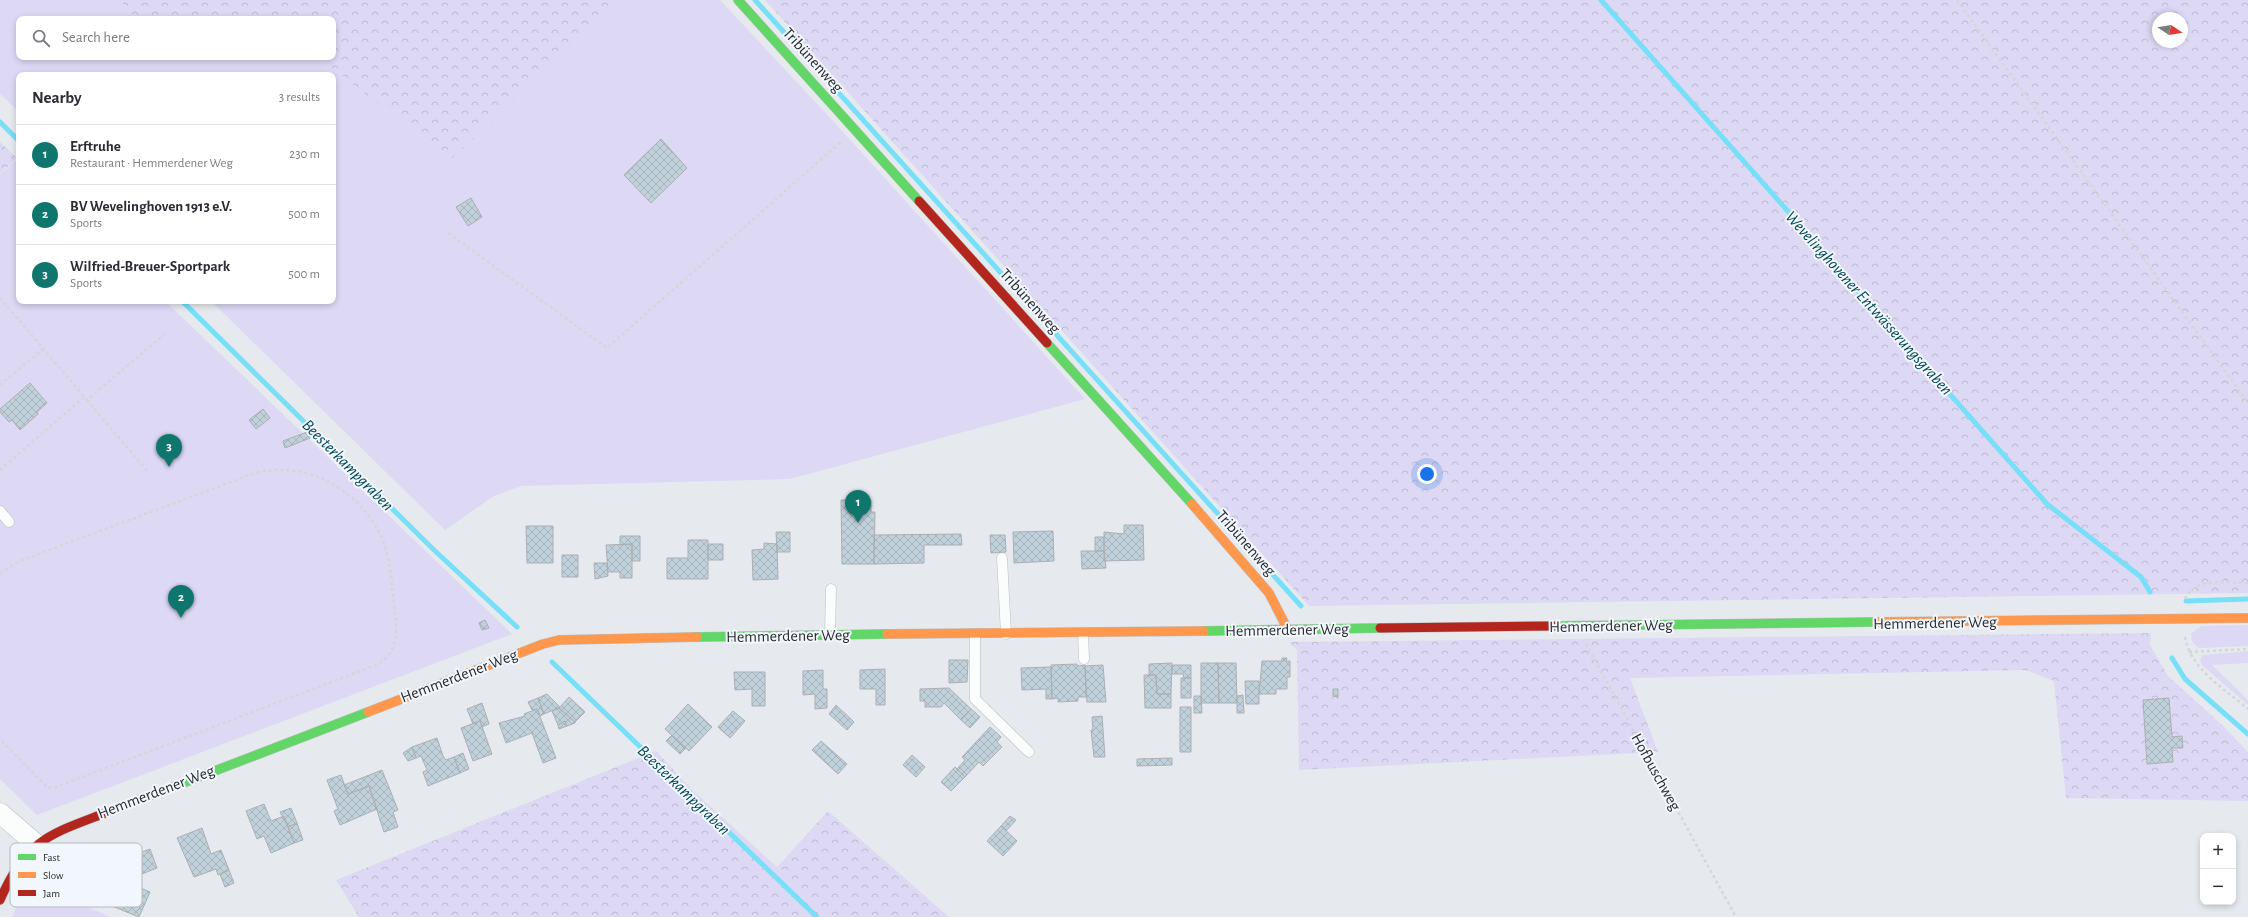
<!DOCTYPE html>
<html lang="en">
<head>
<meta charset="utf-8">
<style>
	:root { --surface:#fff; --page:#f7f7f7; --text:#2b2b33; --muted:#7c7c81; --line:#e1e1e2; --accent:#0f766e }
	body { margin:0; font-family:"Alegreya Sans",sans-serif; background:var(--page); color:var(--text) }
	.controls { position:absolute; right:12px; bottom:12px; display:grid; overflow:hidden; border-radius:8px; box-shadow:0 2px 6px #0003 }
	.controls button { width:36px; height:36px; display:grid; place-items:center; padding:0; border:0; border-bottom:1px solid var(--line); background:var(--surface); color:var(--text); font:20px sans-serif }
	.compass { position:absolute; left:2152px; top:12px; width:36px; height:36px; border-radius:50%; background:var(--surface); box-shadow:0 2px 6px #0003; rotate:102deg }
	.you { position:absolute; left:1427px; top:474px; width:14px; height:14px; margin:-10px; border:3px solid #fff; border-radius:50%; background:#1a73e8; box-shadow:0 0 0 6px #1a73e833 }
	.badge { display:grid; place-items:center; width:26px; height:26px; border-radius:50%; background:var(--accent); color:#fff; font-size:13px; font-weight:700 }
	.pin { position:absolute; translate:-50% -33px; filter:drop-shadow(0 1px 2px #0008) }
	.pin::after { content:''; position:absolute; top:21px; width:14px; height:12px; background:inherit; clip-path:polygon(0 0,100% 0,50% 100%) }
	.list { margin:0; padding:0; list-style:none }
	h2 { display:flex; justify-content:space-between; align-items:center; height:52px; margin:0; padding:0 16px; font-size:17px }
	h2 small { font-size:13px; font-weight:400; color:var(--muted) }
	.list li { display:grid; grid-template-columns:26px 1fr auto; gap:12px; align-items:center; box-sizing:border-box; height:60px; padding:0 16px; border-top:1px solid var(--line) }
	.list b { display:block; font-size:15px; white-space:nowrap }
	.list p { margin:0; font-size:13px; white-space:nowrap; color:var(--muted) }
	.list em { font-size:13px; font-style:normal; color:var(--muted) }
	.icon { flex:none; width:22px; height:22px; fill:none; stroke:currentColor; stroke-width:2; stroke-linecap:round; stroke-linejoin:round }
	.map { position:relative; flex:none; width:2248px; height:917px; overflow:hidden }
	.search { position:absolute; background:var(--surface); box-shadow:0 2px 6px #0003; left:16px; top:16px; width:320px; height:44px; display:flex; align-items:center; gap:10px; box-sizing:border-box; padding:0 14px; border-radius:8px; color:var(--muted); font-size:15px }
	.panel { position:absolute; background:var(--surface); box-shadow:0 2px 6px #0003; left:16px; top:72px; width:320px; height:232px; border-radius:8px }
	.map>svg:first-child { display:block }
	.green { fill:#ddd8f4 }
	.forest { fill:url(#forest-crowns); fill-rule:evenodd }
	.lines { fill:none; stroke-linecap:round; stroke-linejoin:round }
	.stream { stroke:#77dff8; stroke-width:5 }
	.building { fill:url(#building-cross-hatch); stroke:#acafb2 }
	.lane-casing { stroke:#bcbfc1; stroke-width:11 }
	.street-casing { stroke:#bcbfc1; stroke-width:21 }
	.fast-casing { stroke:#bcbfc1; stroke-width:10 }
	.slow-casing { stroke:#bcbfc1; stroke-width:10 }
	.jam-casing { stroke:#bcbfc1; stroke-width:10 }
	.path { stroke:#d5d6d7; stroke-width:2.5; stroke-dasharray:3 3; stroke-linecap:butt }
	.lane { stroke:#fbfcfc; stroke-width:10 }
	.street { stroke:#fbfcfc; stroke-width:20 }
	.fast { stroke:#63d668; stroke-width:9 }
	.slow { stroke:#ff974d; stroke-width:9 }
	.jam { stroke:#b3261e; stroke-width:9 }
	.labels { text-anchor:middle; dominant-baseline:central; stroke-width:4; stroke-linejoin:round; paint-order:stroke }
	.street-label { font-size:16px; fill:#292b2f; stroke:#f2f7fe }
	.water-label { font-size:17px; font-style:italic; fill:#034754; stroke:#f2f7fe }
	.key { fill:#f2f7fe; stroke:#b6bac0; stroke-width:1 }
	.key-label { font-size:11px; fill:#292b2f }
</style>
</head>
<body>
<div class="map">
<svg width="2248" height="917" viewBox="0 0 2248 917">
	<defs>
		<pattern id="forest-crowns" width="20" height="18" patternUnits="userSpaceOnUse"><rect width="20" height="18" fill="#ddd8f4"/><path d="M2 6a3 3 0 1 1 6 0M12 15a3 3 0 1 1 6 0" fill="none" stroke="#bebad2"/></pattern>
		<pattern id="building-cross-hatch" width="8" height="8" patternUnits="userSpaceOnUse"><rect width="8" height="8" fill="#c0d1dc"/><path d="M0 0l8 8M0 8l8-8" fill="none" stroke="#a5b4bd"/></pattern>
	</defs>
	<rect width="100%" height="100%" fill="#e6eaee"/>
	<path class="green" d="M0,0H119L137,19H19V57H301L322,61L451,159L625,0H720L833,121L1085,399L790,479L521,486L494,496L445,530L211,301H333V75H19V112L0,94Z
		M17,159L19,160V301H165L512,634L37,815L0,779V175Z
		M2248,625V646L2199,648C2193,644 2191,641 2191,634L2201,626Z
		M2248,651V663L2212,665L2248,700V705L2202,665L2200,660L2203,655Z
		M28,882L111,917H12Z"/>
	<path class="forest" d="M119,0H625L451,159L322,61L301,57H333V19H137Z
		M765,0H2248V593L1309,606ZM2158,18H2182V42H2158Z
		M0,142L17,158L0,174Z
		M2151,633L2150,645L2168,676L2223,726L2248,752V801L2066,798L2054,681L2026,670L1630,678L1658,752L1299,770L1297,650L1289,642Z
		M656,751L690,788L777,867L828,811L949,917H359L336,880Z"/>
	<g class="lines">
		<path class="stream" d="M755,0L1301,606
			M1601,0L2047,504L2141,577L2150,592
			M0,122L19,141
			M182,301L434,550L517,627
			M2186,601L2248,599
			M2172,658L2185,679L2248,734
			M552,662L817,917"/>
	</g>
	<path class="building" d="M661,139L687,168L651,203L624,175Z
		M471,198L482,217L468,226L456,207Z
		M30,383L47,403L37,412L38,414L20,430L12,420L9,422L0,412V409Z
		M263,409L270,418L256,429L249,420Z
		M307,432L310,438L285,448L283,441Z
		M841,500H871V512H875L874,564H842Z
		M1124,525H1143L1144,560L1104,561V532L1124,534Z
		M526,526H553V563H527Z
		M1053,531L1054,561L1014,563L1013,532Z
		M776,532H790V552H777Z
		M961,534L962,545H924V563L874,564V535Z
		M990,535H1005L1006,552L991,553Z
		M620,536H640V561H632V544L620,545Z
		M1095,537H1104V551H1095Z
		M688,540H708V579H667V558H688Z
		M764,543L777,544L778,579L753,580L752,550L764,549Z
		M632,544V578H620V572H608L606,545Z
		M708,544H723V560H708Z
		M1081,551H1104L1106,568L1082,569Z
		M562,555H578V577H562Z
		M594,563H607L608,576L595,579Z
		M485,620L489,628L482,630L479,623Z
		M1282,658H1287L1286,661H1290V677H1287V689H1276V694H1259L1262,661H1282Z
		M949,660H968L967,682L949,683Z
		M1172,663L1171,694H1157L1156,675H1149V664Z
		M1201,663H1218L1219,703H1201Z
		M1218,663H1236L1237,703H1219Z
		M1077,664V666L1085,665L1086,697H1078V701L1058,702V698L1052,699L1051,665Z
		M1103,665L1106,702H1087L1085,666Z
		M1172,665H1191V678H1184L1183,674H1172Z
		M1051,667L1052,699H1046V689L1022,690L1021,668Z
		M885,669V705H876V689H860V670Z
		M823,670V689H827V708L815,709V694L803,695V671Z
		M734,672H765V706H752V689L735,690Z
		M1144,675H1156L1157,694H1171V708H1145Z
		M1181,678H1191V698H1181Z
		M1245,681H1259V704H1246Z
		M949,688L971,709L961,720L944,703L941,707H925V701H920V689Z
		M1333,689H1338V697L1333,696Z
		M547,694L560,707L544,714L538,698Z
		M1243,695L1244,713H1237V696Z
		M1194,696H1201L1202,713H1194Z
		M569,697L585,712L575,722L559,708Z
		M538,698L544,714L540,716L537,709L532,710L528,702Z
		M2169,698L2172,737L2182,736L2183,748H2172L2173,762L2147,764L2143,700Z
		M482,703L489,724L482,727L480,721L473,724L467,709Z
		M688,704L712,727L689,751L665,729Z
		M836,705L854,722L847,730L829,714Z
		M1180,707H1191V752H1180Z
		M559,708L575,722V723L567,726L565,721L558,725L552,711Z
		M537,709L556,758L543,763L532,733L506,743L499,723L525,716L524,714Z
		M971,709L980,717L970,728L961,720Z
		M733,711L745,721L730,738L718,727Z
		M1102,716L1105,757H1094L1091,730H1093L1092,717Z
		M480,721L492,754L473,761L461,728Z
		M565,721L567,726L559,729L558,725Z
		M990,727L1001,737L997,742L1002,747L983,766L979,762L965,777L957,769L965,760L962,757Z
		M672,735L686,748L680,754L666,741Z
		M437,738L443,756L446,760L454,757L460,773L428,786L423,772L427,770L421,756L416,758L412,747Z
		M821,741L847,764L838,774L812,750Z
		M412,747L416,758L408,761L403,753Z
		M463,753L469,769L460,773L454,757Z
		M912,755L925,767L916,777L903,765Z
		M1172,758V765L1137,766V759Z
		M955,767L965,777L951,791L941,782Z
		M382,770L398,810L393,812L398,827L384,832L369,786L348,794L344,785Z
		M341,775L348,794L369,786L377,809L340,825L334,811L338,809L327,780Z
		M264,804L271,821L284,816L294,843L271,853L264,836L257,839L246,811Z
		M291,808L297,823L288,827L280,812Z
		M1010,816L1016,820L1006,831L1001,826Z
		M297,823L303,840L294,843L288,827Z
		M1001,826L1017,841L1003,856L987,841Z
		M202,828L211,854L221,850L229,870L218,875L216,869L194,877L177,838Z
		M150,849L157,868L142,874L134,855Z
		M229,870L234,883L225,887L220,874Z
		M113,876L150,892L139,917L102,902Z"/>
	<g class="lines">
		<defs>
			<path id="lane" d="M0,511L9,522
				M1002,558L1006,634
				M1083,633L1084,659
				M975,634V699L1029,752
				M830,635L831,589"/>
			<path id="street" d="M0,813L36,844"/>
			<path id="fast" d="M738,0L919,201
				M1047,343L1192,504
				M1553,626L1877,622
				M1204,631L1380,628
				M697,637L887,634
				M113,810L368,712"/>
			<path id="slow" d="M1192,504L1269,593L1288,630
				M1877,622L2248,618
				M887,634L1204,631
				M368,712L543,644L559,640L697,637"/>
			<path id="jam" d="M919,201L1047,343
				M1380,628L1553,626
				M0,900C28,836 52,834 113,810"/>
		</defs>
		<use href="#lane" class="lane-casing"/>
		<use href="#street" class="street-casing"/>
		<use href="#fast" class="fast-casing"/>
		<use href="#slow" class="slow-casing"/>
		<use href="#jam" class="jam-casing"/>
		<path class="path" d="M1957,0L2248,403
			M448,233L607,348L841,142
			M0,298L87,400L166,333
			M0,385L43,349
			M87,400L148,472
			M0,470L84,397
			M0,573L20,561L252,474C306,457 364,492 384,543C390,560 391,579 393,597C396,622 403,651 376,665L56,787L48,788L44,784L0,739
			M2185,599C2195,576 2228,583 2248,583
			M2185,637C2190,669 2226,690 2248,709
			M1586,644L1736,917
			M2189,652L2248,649"/>
		<use href="#lane" class="lane"/>
		<use href="#street" class="street"/>
		<use href="#fast" class="fast"/>
		<use href="#slow" class="slow"/>
		<use href="#jam" class="jam"/>
	</g>
	<g class="labels">
		<g class="street-label">
			<text transform="translate(813 60) rotate(48)">Tribünenweg</text>
			<text transform="translate(1030 301) rotate(48)">Tribünenweg</text>
			<text transform="translate(1246 543) rotate(49)">Tribünenweg</text>
			<text transform="translate(1935 623) rotate(-1)">Hemmerdener Weg</text>
			<text transform="translate(1611 626) rotate(-1)">Hemmerdener Weg</text>
			<text transform="translate(1287 630) rotate(-1)">Hemmerdener Weg</text>
			<text transform="translate(788 636) rotate(-1)">Hemmerdener Weg</text>
			<text transform="translate(459 676) rotate(-21)">Hemmerdener Weg</text>
			<text transform="translate(1656 772) rotate(61)">Hofbuschweg</text>
			<text transform="translate(156 792) rotate(-21)">Hemmerdener Weg</text>
		</g>
		<g class="water-label">
			<text transform="translate(1869 303) rotate(48)">Wevelinghovener Entwässerungsgraben</text>
			<text transform="translate(348 465) rotate(45)">Beesterkampgraben</text>
			<text transform="translate(684 790) rotate(44)">Beesterkampgraben</text>
		</g>
	</g>
	<rect x="10" y="843" width="132" height="64" rx="6" class="key"/>
	<rect x="18" y="854" width="18" height="6" fill="#63d668"/>
	<rect x="18" y="872" width="18" height="6" fill="#ff974d"/>
	<rect x="18" y="890" width="18" height="6" fill="#b3261e"/>
	<g class="key-label">
		<text x="43" y="861">Fast</text>
		<text x="43" y="879">Slow</text>
		<text x="43" y="897">Jam</text>
	</g>
</svg>
<div class="controls">
<button>+</button>
<button>−</button>
</div>
<svg class="compass" viewBox="-18 -18 36 36"><path d="M0-13l5 13h-10z" fill="#e53935"/><path d="M0 13l5-13h-10z" fill="#7c7c81"/></svg>
<div class="you"></div>
<div class="pin badge" style="left:858px;top:523px">1</div>
<div class="pin badge" style="left:181px;top:618px">2</div>
<div class="pin badge" style="left:169px;top:467px">3</div>
<div class="search"><svg class="icon" aria-label="search" viewBox="0 0 24 24"><circle cx="10" cy="10" r="6"/><path d="M15 15l6 6"/></svg>Search here</div>
<section class="panel">
<h2>Nearby<small>3 results</small></h2>
<ul class="list">
<li><span class="badge">1</span><div><b>Erftruhe</b><p>Restaurant · Hemmerdener Weg</p></div><em>230 m</em></li>
<li><span class="badge">2</span><div><b>BV Wevelinghoven 1913 e.V.</b><p>Sports</p></div><em>500 m</em></li>
<li><span class="badge">3</span><div><b>Wilfried-Breuer-Sportpark</b><p>Sports</p></div><em>500 m</em></li>
</ul>
</section>
</div>
</body>
</html>
